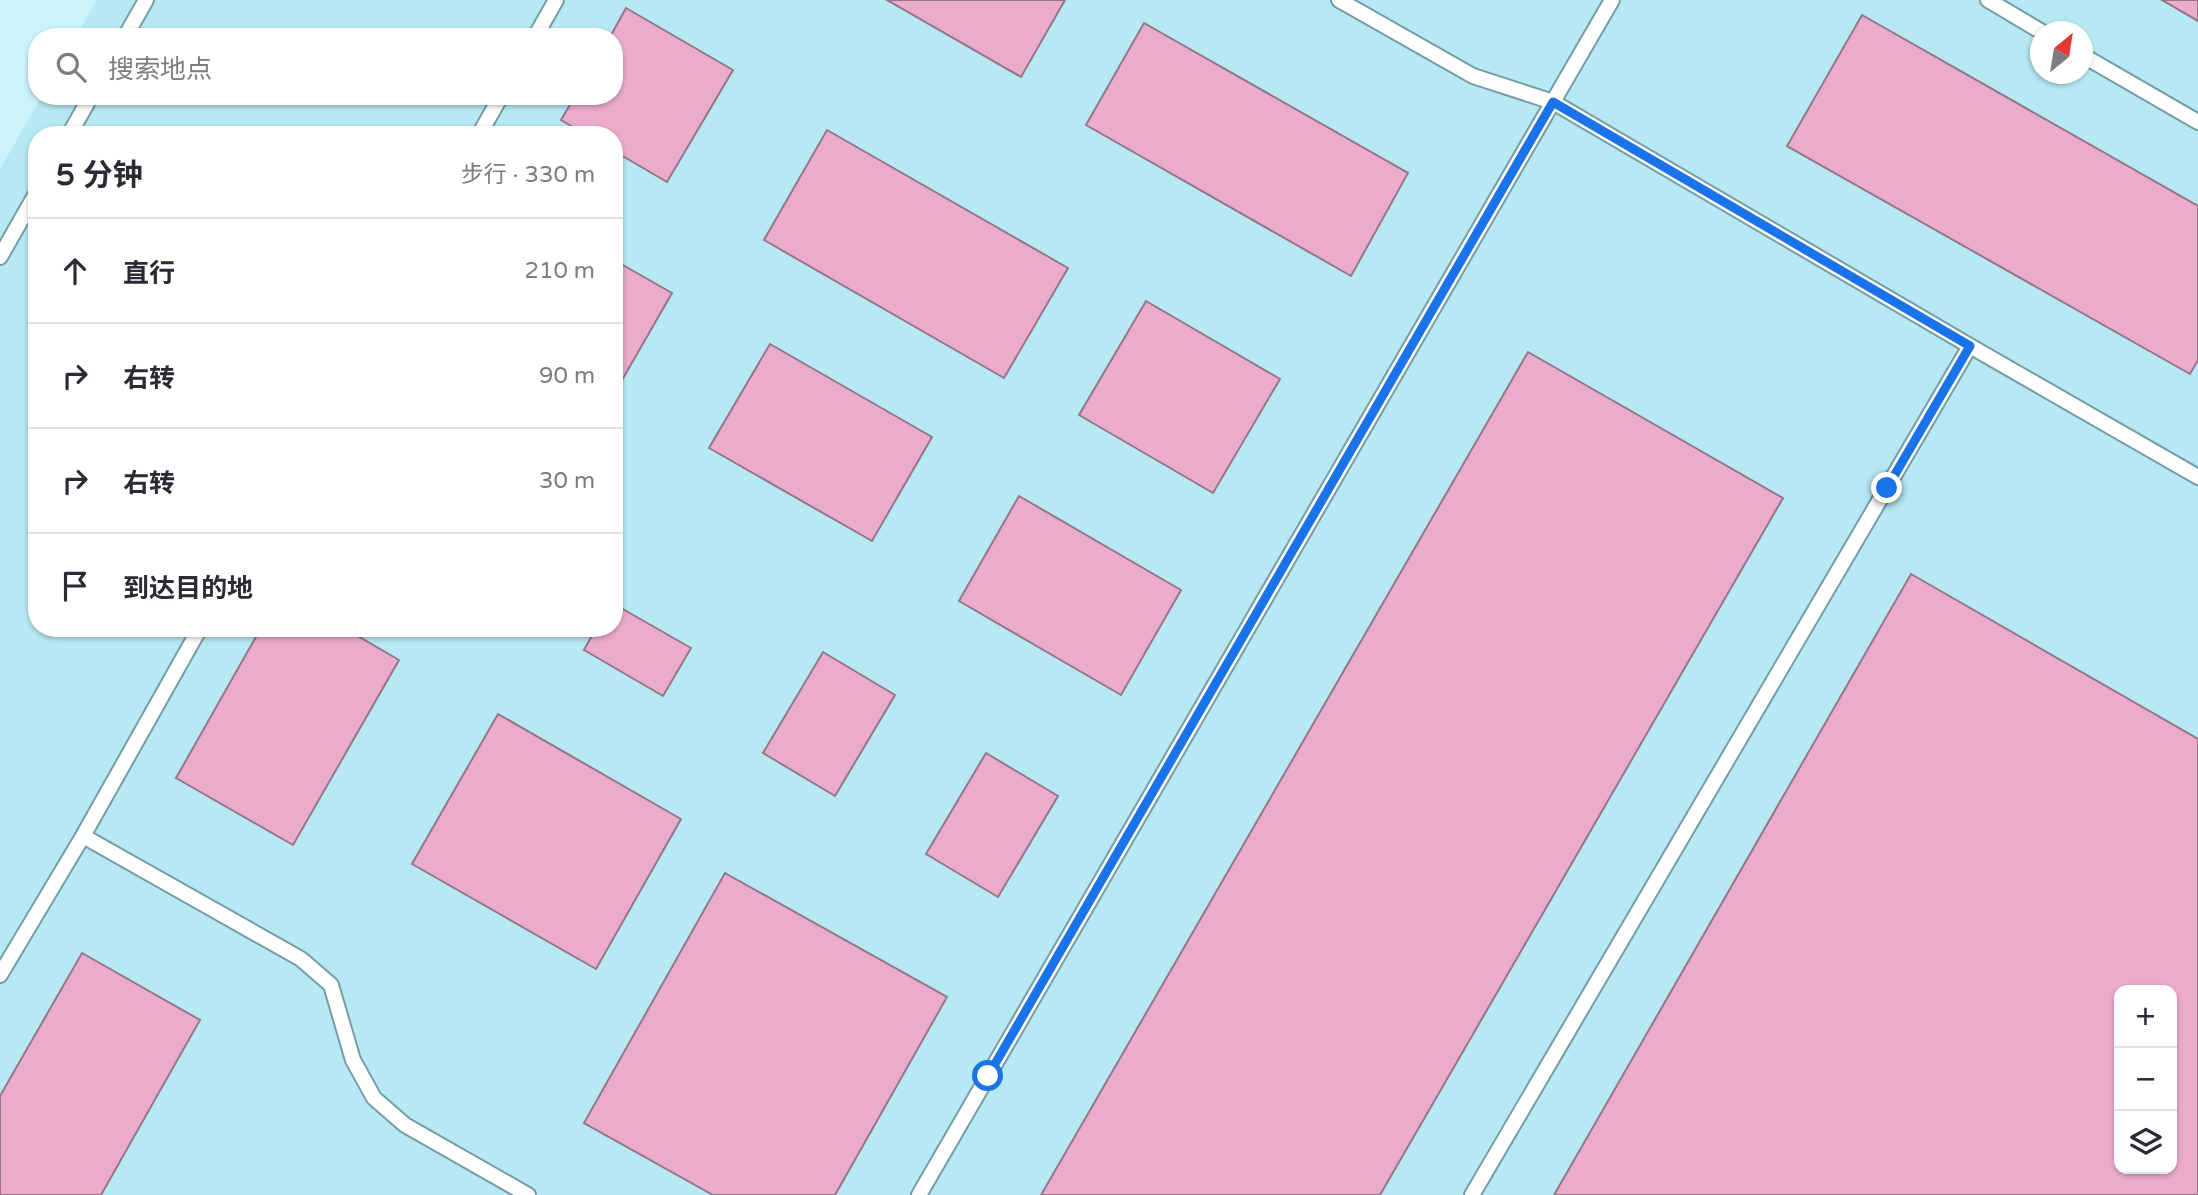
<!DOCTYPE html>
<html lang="zh">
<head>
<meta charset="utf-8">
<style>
	:root { --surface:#fff; --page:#f7f7f7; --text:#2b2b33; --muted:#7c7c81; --line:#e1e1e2 }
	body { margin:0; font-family:"Varela Round","Noto Sans SC",sans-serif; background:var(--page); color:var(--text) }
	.controls { position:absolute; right:21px; bottom:21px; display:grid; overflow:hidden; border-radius:14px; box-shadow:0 2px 5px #0004 }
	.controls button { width:63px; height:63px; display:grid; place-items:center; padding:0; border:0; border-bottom:2px solid var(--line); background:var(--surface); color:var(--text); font:35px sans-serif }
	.compass { position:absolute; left:2030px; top:21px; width:63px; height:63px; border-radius:50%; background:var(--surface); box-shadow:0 2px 5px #0004; rotate:30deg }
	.stop { position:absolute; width:21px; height:21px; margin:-16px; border:5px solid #1a73e8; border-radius:50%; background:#fff }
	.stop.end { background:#1a73e8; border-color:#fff; box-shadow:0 2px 7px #0008 }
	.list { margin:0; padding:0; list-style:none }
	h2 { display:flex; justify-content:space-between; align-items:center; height:91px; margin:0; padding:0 28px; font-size:30px }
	h2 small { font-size:23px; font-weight:400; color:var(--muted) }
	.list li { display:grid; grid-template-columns:46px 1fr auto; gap:21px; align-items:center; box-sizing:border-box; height:105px; padding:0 28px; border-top:2px solid var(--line) }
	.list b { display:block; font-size:26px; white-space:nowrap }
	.list em { font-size:23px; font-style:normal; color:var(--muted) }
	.icon { flex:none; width:38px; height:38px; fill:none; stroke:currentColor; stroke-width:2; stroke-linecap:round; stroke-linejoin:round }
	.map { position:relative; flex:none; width:2198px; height:1195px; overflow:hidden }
	.search { position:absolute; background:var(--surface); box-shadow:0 2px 5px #0004; left:28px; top:28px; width:595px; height:77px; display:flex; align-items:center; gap:18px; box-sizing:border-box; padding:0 24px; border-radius:28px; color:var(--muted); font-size:26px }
	.panel { position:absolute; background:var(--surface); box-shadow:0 2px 5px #0004; left:28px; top:126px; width:595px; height:511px; border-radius:28px }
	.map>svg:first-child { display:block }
	.built { fill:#b6e9f3; fill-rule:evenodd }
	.building { fill:#eaabcd; stroke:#957787; stroke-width:2; fill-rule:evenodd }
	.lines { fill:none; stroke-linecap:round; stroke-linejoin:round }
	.lane-casing { stroke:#769da6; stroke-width:18 }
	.lane { stroke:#fff; stroke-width:14 }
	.route { stroke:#1a73e8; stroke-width:9 }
</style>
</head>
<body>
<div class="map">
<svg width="2198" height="1195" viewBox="0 0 2198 1195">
	<rect width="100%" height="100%" fill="#caf3fc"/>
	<path class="built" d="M97,0H2198V1195H0V169L42,96H614V37H76ZM2040,32H2082V74H2040ZM37,135H614V628H37ZM2119,990H2172V1169H2119Z"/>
	<path class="building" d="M887,0H1065L1021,77Z
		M2162,0H2198V21Z
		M626,8L733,70L667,182L614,151V135H586L561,120L575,96H614V37H610Z
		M1862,15L2198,206V360L2190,374L1787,146Z
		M1144,23L1408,173L1351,276L1086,125Z
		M827,130L1068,268L1004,378L764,240Z
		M614,260L672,293L614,394Z
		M1146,301L1280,379L1213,493L1079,415Z
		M770,344L932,437L872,541L709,448Z
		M1528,352L1783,498L1380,1195H1041Z
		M1019,496L1181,590L1121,695L959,601Z
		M1911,574L2198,739V1195H1554ZM2119,990H2172V1169H2119Z
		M614,604L691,648L663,696L584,650L596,628H614Z
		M261,628H344L399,660L293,845L176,778Z
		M823,652L895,695L835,796L763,753Z
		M498,714L681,819L596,969L412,864Z
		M986,753L1058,796L998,897L926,854Z
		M725,873L947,997L835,1195H713L584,1123Z
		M82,953L200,1020L101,1195H0V1096Z"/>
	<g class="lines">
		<defs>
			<path id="lane" d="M1339,0L1473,76L1553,102L1970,346L2198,477
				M1988,0L2042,32
				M125,37L146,0
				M535,37L556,0
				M2082,55L2198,122
				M69,135L91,96
				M479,135L501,96
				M0,257L37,192
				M83,836L301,959L331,985L353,1060L374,1098L405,1125L528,1195
				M0,975L83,836L200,628
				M919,1195L1612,0
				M1472,1195L1970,346"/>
		</defs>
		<use href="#lane" class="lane-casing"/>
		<use href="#lane" class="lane"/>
	</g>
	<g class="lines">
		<path class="route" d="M988,1076L1553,102L1970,346L1887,488"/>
	</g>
</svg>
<div class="controls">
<button>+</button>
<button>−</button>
<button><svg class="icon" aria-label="layers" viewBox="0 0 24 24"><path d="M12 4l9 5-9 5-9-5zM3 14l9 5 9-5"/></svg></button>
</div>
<svg class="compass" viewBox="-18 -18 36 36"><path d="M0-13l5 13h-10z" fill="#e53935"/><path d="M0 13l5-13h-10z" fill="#7c7c81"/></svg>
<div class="stop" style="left:988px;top:1076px"></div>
<div class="stop end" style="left:1887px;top:488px"></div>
<div class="search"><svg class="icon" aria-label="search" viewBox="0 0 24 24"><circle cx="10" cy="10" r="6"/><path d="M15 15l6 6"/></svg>搜索地点</div>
<section class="panel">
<h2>5 分钟<small>步行 · 330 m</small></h2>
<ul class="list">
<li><svg class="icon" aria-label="ahead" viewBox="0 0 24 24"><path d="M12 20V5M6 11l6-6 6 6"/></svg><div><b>直行</b></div><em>210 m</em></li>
<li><svg class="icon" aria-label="right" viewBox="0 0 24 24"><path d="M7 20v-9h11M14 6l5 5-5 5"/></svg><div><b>右转</b></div><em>90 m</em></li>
<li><svg class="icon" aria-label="right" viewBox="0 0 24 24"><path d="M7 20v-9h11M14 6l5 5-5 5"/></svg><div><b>右转</b></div><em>30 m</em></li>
<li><svg class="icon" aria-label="arrive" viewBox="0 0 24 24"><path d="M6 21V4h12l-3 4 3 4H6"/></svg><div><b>到达目的地</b></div></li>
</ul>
</section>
</div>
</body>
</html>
